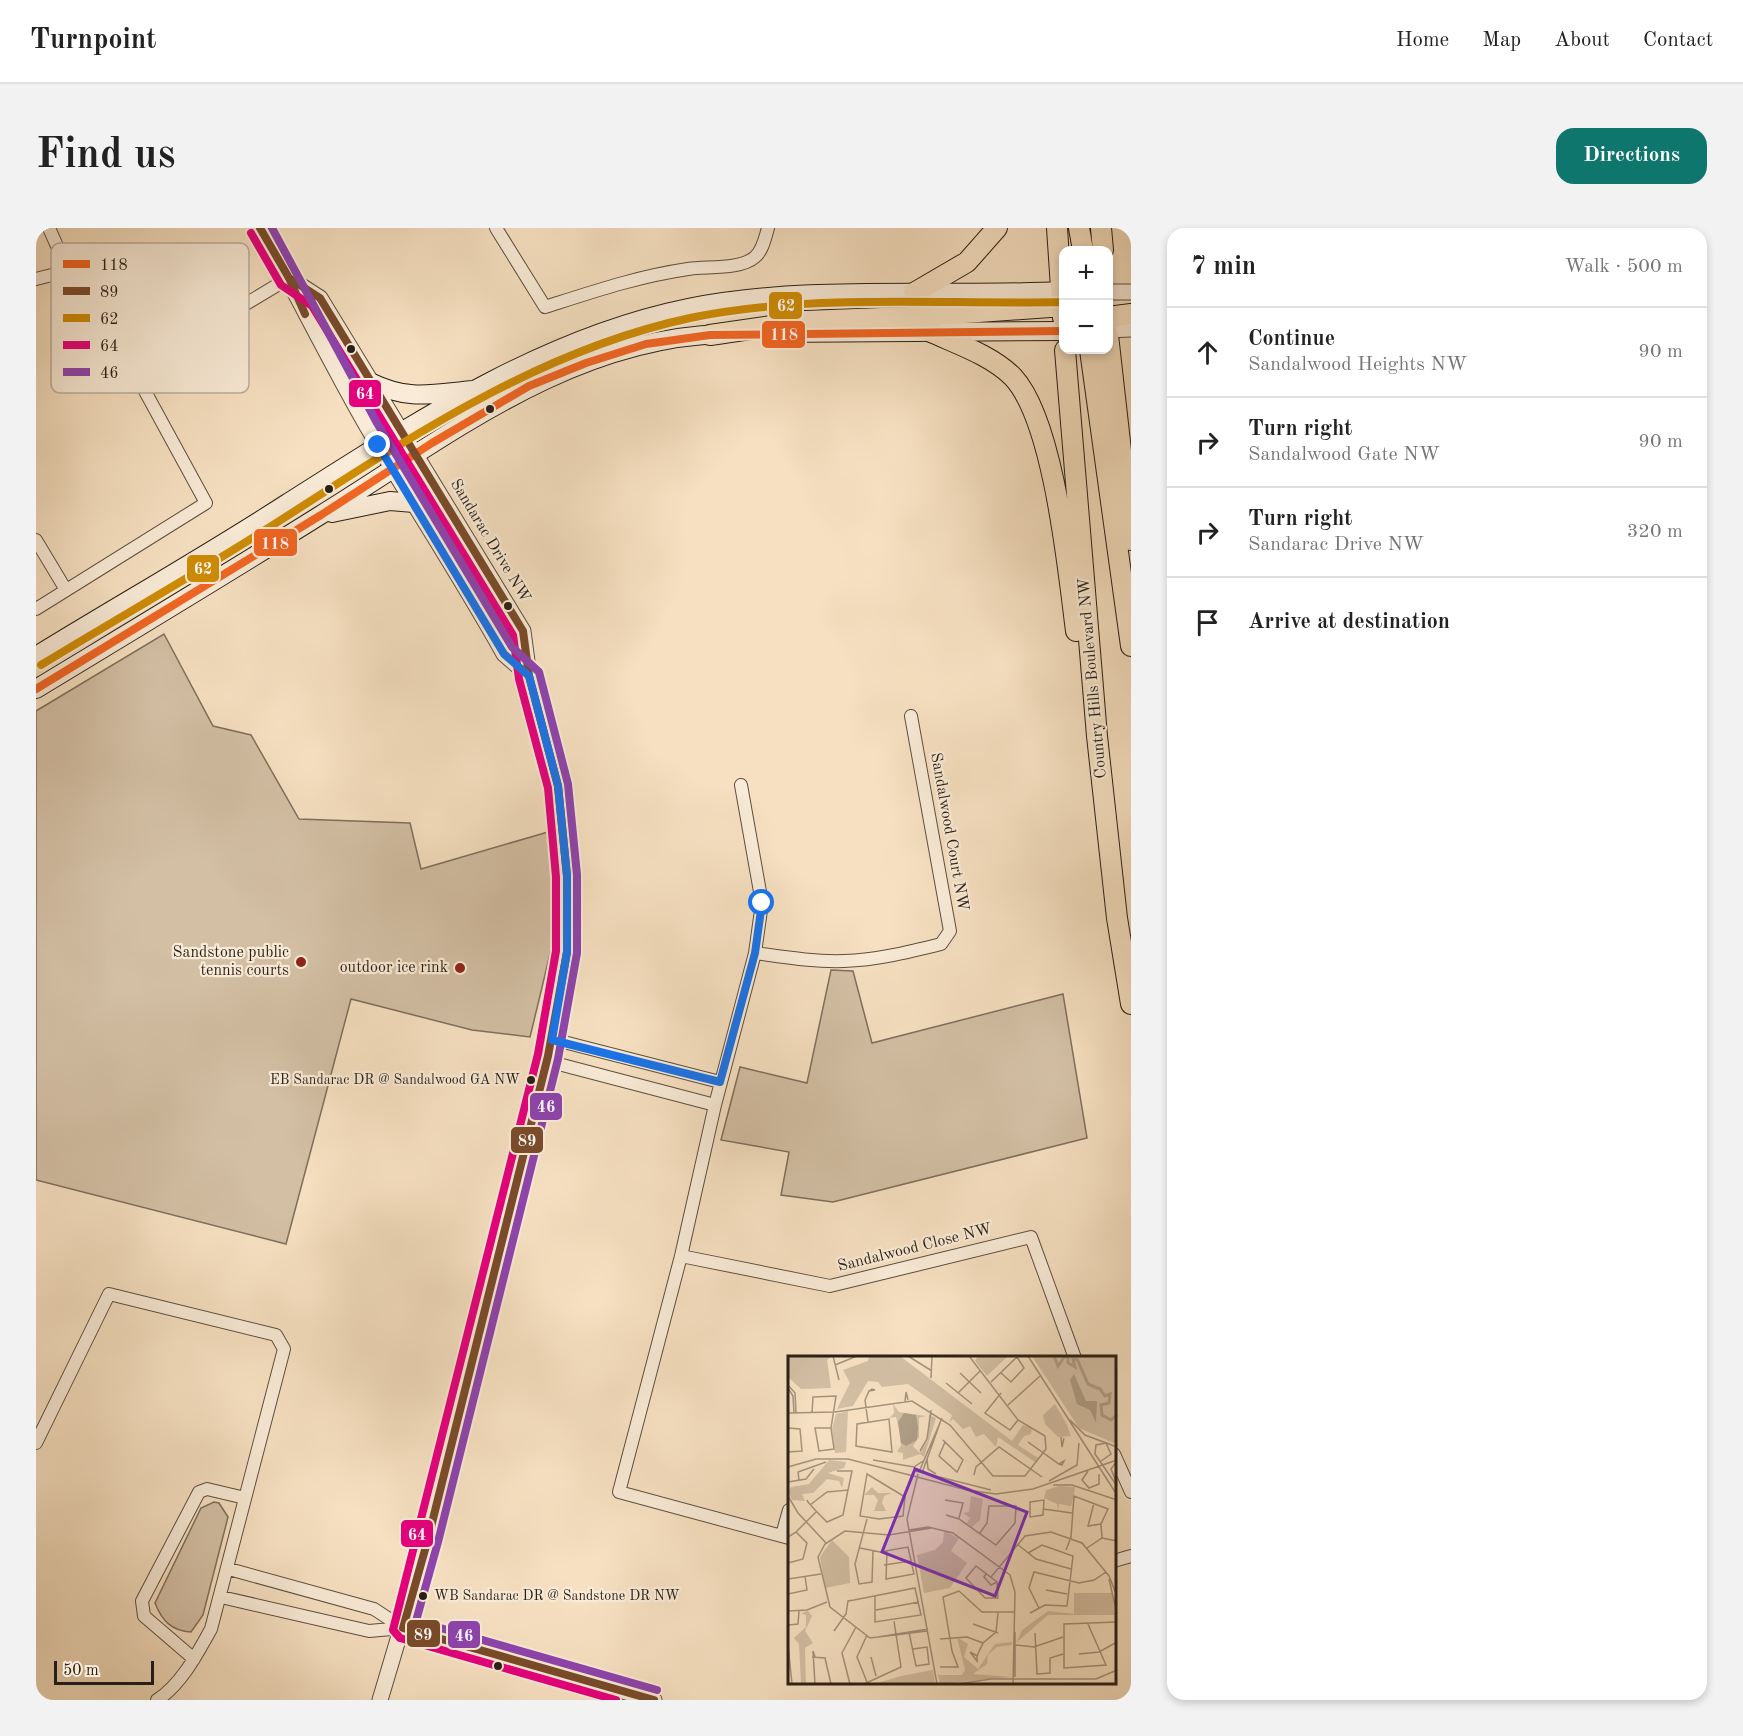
<!DOCTYPE html>
<html lang="en">
<head>
<meta charset="utf-8">
<style>
	:root { --surface:#fff; --page:#f2f2f2; --text:#222; --muted:#767676; --line:#e0e0e0; --accent:#0f766e }
	body { margin:0; font-family:"Old Standard TT",serif; background:var(--page); color:var(--text) }
	.controls { position:absolute; right:18px; top:18px; display:grid; overflow:hidden; border-radius:12px; box-shadow:0 3px 9px #0003 }
	.controls button { width:54px; height:54px; display:grid; place-items:center; padding:0; border:0; border-bottom:2px solid var(--line); background:var(--surface); color:var(--text); font:30px sans-serif }
	.scale { position:absolute; left:18px; bottom:15px; width:100px; box-sizing:border-box; padding-left:6px; border:3px solid #291f16; border-top:0; font-size:16px; line-height:21px; white-space:nowrap; color:#291f16; -webkit-text-stroke:4px #f9ebd7; paint-order:stroke }
	.stop { position:absolute; width:18px; height:18px; margin:-14px; border:4px solid #1a73e8; border-radius:50%; background:#fff }
	.stop.end { background:#1a73e8; border-color:#fff; box-shadow:0 2px 6px #0008 }
	.list { margin:0; padding:0; list-style:none }
	h2 { display:flex; justify-content:space-between; align-items:center; height:78px; margin:0; padding:0 24px; font-size:26px }
	h2 small { font-size:20px; font-weight:400; color:var(--muted) }
	.list li { display:grid; grid-template-columns:39px 1fr auto; gap:18px; align-items:center; box-sizing:border-box; height:90px; padding:0 24px; border-top:2px solid var(--line) }
	.list b { display:block; font-size:22px; white-space:nowrap }
	.list p { margin:0; font-size:20px; white-space:nowrap; color:var(--muted) }
	.list em { font-size:20px; font-style:normal; color:var(--muted) }
	.icon { flex:none; width:33px; height:33px; fill:none; stroke:currentColor; stroke-width:2; stroke-linecap:round; stroke-linejoin:round }
	.map { position:relative; flex:none; width:1095px; height:1472px; overflow:hidden; border-radius:18px }
	header { display:flex; align-items:center; gap:36px; box-sizing:border-box; height:84px; padding:0 30px; background:var(--surface); border-bottom:2px solid var(--line) }
	header strong { font-size:28px }
	nav { display:flex; gap:33px; margin-inline-start:auto; font-size:21px }
	.intro { display:flex; align-items:center; justify-content:space-between; box-sizing:border-box; height:144px; padding:0 36px }
	h1 { margin:0; font-size:42px }
	.button { padding:15px 27px; border-radius:18px; background:var(--accent); color:#fff; font-size:21px; font-weight:700 }
	main { display:flex; gap:36px; padding:0 36px }
	aside { flex:1; background:var(--surface); border-radius:18px; box-shadow:0 3px 9px #0003 }
	.map>svg:first-child { display:block }
	.green { fill:#d3bfa4; stroke:#7e6f5d; stroke-width:1.5 }
	.lines { fill:none; stroke-linecap:round; stroke-linejoin:round }
	.minor-casing { stroke:#5c4f41; stroke-width:14 }
	.tertiary-casing { stroke:#5c4f41; stroke-width:17 }
	.secondary-casing { stroke:#291f16; stroke-width:20 }
	.primary-casing { stroke:#291f16; stroke-width:22 }
	.minor { stroke:#f9ebd7; stroke-width:12 }
	.tertiary { stroke:#f9ebd7; stroke-width:15 }
	.secondary { stroke:#f9ebd7; stroke-width:18 }
	.primary { stroke:#f6e0c1; stroke-width:20 }
	.bus-1-casing { stroke:#f9ebd7; stroke-width:12 }
	.bus-2-casing { stroke:#f9ebd7; stroke-width:12 }
	.bus-3-casing { stroke:#f9ebd7; stroke-width:12 }
	.bus-4-casing { stroke:#f9ebd7; stroke-width:12 }
	.bus-5-casing { stroke:#f9ebd7; stroke-width:12 }
	.bus-1 { stroke:#f26522; stroke-width:8 }
	.bus-2 { stroke:#7a4b2a; stroke-width:8 }
	.bus-3 { stroke:#ce8b04; stroke-width:8 }
	.bus-4 { stroke:#e5007d; stroke-width:8 }
	.bus-5 { stroke:#8e44ad; stroke-width:8 }
	.route { stroke:#1a73e8; stroke-width:8 }
	.bus-dot { fill:#291f16; stroke:#f9ebd7; stroke-width:2 }
	.poi-dot { fill:#8f2418; stroke:#f9ebd7; stroke-width:2 }
	.labels { text-anchor:middle; dominant-baseline:central; stroke-width:4.5; stroke-linejoin:round; paint-order:stroke }
	.bus-label { font-size:14px; fill:#291f16; stroke:#f9ebd7; text-anchor:end }
	.street-label { font-size:16px; fill:#291f16; stroke:#f9ebd7 }
	.poi-label { font-size:16px; fill:#291f16; stroke:#f9ebd7; text-anchor:end }
	.inset-river { fill:none; stroke:#b09e87; stroke-width:3 }
	.inset-road { fill:none; stroke:#a4937d; stroke-width:1.5 }
	.view { fill:#7b2cbf; fill-opacity:0.15; stroke:#7b2cbf; stroke-width:3 }
	.inset-edge { fill:none; stroke:#291f16; stroke-width:3 }
	.key { fill:#f9ebd7; stroke:#bbae9d; stroke-width:1.5 }
	.key-label { font-size:16px; fill:#291f16 }
	.line-badge { stroke:#f9ebd7; stroke-width:2 }
	.badge-label { font-size:16px; text-anchor:middle; font-weight:bold; fill:#fff }
</style>
</head>
<body>
<header>
<strong>Turnpoint</strong>
<nav><a>Home</a><a>Map</a><a>About</a><a>Contact</a></nav>
</header>
<div class="intro"><h1>Find us</h1><a class="button">Directions</a></div>
<main>
<div class="map">
<svg width="1095" height="1472" viewBox="0 0 1095 1472">
	<rect width="100%" height="100%" fill="#f6e0c1"/>
	<filter id="stains"><feTurbulence type="fractalNoise" baseFrequency=".00333" numOctaves="4"/><feColorMatrix values="0 0 0 0 .2 0 0 0 0 .09 0 0 0 0 .02 0 0 0 .5 -.17"/></filter>
	<radialGradient id="worn" r=".72"><stop offset=".6" stop-color="#630" stop-opacity="0"/><stop offset="1" stop-color="#630" stop-opacity=".3"/></radialGradient>
	<path class="green" d="M128,406L177,498L215,507L263,591L374,595L385,641L512,604L517,659L515,722L494,809L436,802L315,771L250,1016L0,952V483Z
		M795,742L817,743L836,815L1027,766L1051,910L797,974L745,967L753,924L685,912L704,839L771,855Z
		M178,1274L183,1275L192,1289L167,1387L155,1404C136,1403 126,1393 119,1375L165,1280Z"/>
	<g class="lines">
		<defs>
			<path id="minor" d="M460,0L509,79C556,64 603,48 652,41C671,38 704,42 719,29C727,22 729,10 732,0
				M0,51L32,43
				M98,143L253,50
				M0,312L30,362
				M0,381L170,275L98,143L32,43L13,0
				M705,557L726,675L719,725L679,877L645,1028L583,1264L753,1310
				M719,725C748,729 778,734 808,733C841,732 873,724 905,716L914,703L875,488
				M516,811L684,854
				M511,833L679,877
				M645,1028L794,1058L995,1009L1039,1130
				M0,1215L73,1066L240,1107L248,1121L175,1401C161,1426 145,1457 121,1472
				M1078,1226L1095,1264
				M746,1307L753,1282
				M1078,1333L1095,1328
				M193,1341L338,1381L367,1400
				M185,1369L333,1403L367,1400
				M158,1431L108,1388L106,1373L163,1264L171,1261L209,1270"/>
			<path id="tertiary" d="M224,0C261,66 294,134 332,200C377,276 425,349 468,426L493,448
				M253,50L284,70L487,403L493,448L522,558L531,648V724L512,828L392,1311L344,1472
				M1072,64H1095
				M1072,102L1095,101
				M367,1400L618,1472"/>
			<path id="secondary" d="M736,105L1028,103
				M334,154C373,173 395,166 437,162
				M296,285L354,273L378,275
				M0,428C83,377 168,329 250,276C375,197 505,110 652,80C770,56 906,69 1028,63
				M0,461C94,404 189,347 283,288C408,211 533,110 687,106"/>
			<path id="primary" d="M1021,0L1027,90
				M1043,0L1047,22
				M1065,0L1067,22
				M878,65L931,34L961,0
				M1072,89L1095,86
				M893,103C921,116 955,127 977,149C1018,193 1032,341 1040,403
				M674,107L769,93L872,89L1028,78
				M1072,107L1095,312
				M1029,122L1061,508L1081,690L1095,776
				M1054,122L1095,418"/>
		</defs>
		<use href="#minor" class="minor-casing"/>
		<use href="#tertiary" class="tertiary-casing"/>
		<use href="#secondary" class="secondary-casing"/>
		<use href="#primary" class="primary-casing"/>
		<use href="#minor" class="minor"/>
		<use href="#tertiary" class="tertiary"/>
		<use href="#secondary" class="secondary"/>
		<use href="#primary" class="primary"/>
		<defs>
			<path id="bus-1" d="M0,461L285,287L396,215L493,158L550,135L610,116L674,107L1028,103"/>
			<path id="bus-2" d="M224,0L253,50L269,86
				M253,50L284,70L487,403L493,448L522,558L531,648V724L512,828L392,1311L367,1400L618,1472"/>
			<path id="bus-3" d="M5,437C79,392 153,350 226,304C360,219 495,124 654,90C775,65 904,77 1028,74"/>
			<path id="bus-4" d="M215,5L245,57L276,78L477,407L483,451L512,560L520,649V723L502,826L357,1402L364,1410L580,1472"/>
			<path id="bus-5" d="M236,0L341,195L476,419L503,444L532,556L541,647V725L522,831L402,1314L380,1393L621,1462"/>
		</defs>
		<use href="#bus-1" class="bus-1-casing"/>
		<use href="#bus-2" class="bus-2-casing"/>
		<use href="#bus-3" class="bus-3-casing"/>
		<use href="#bus-4" class="bus-4-casing"/>
		<use href="#bus-5" class="bus-5-casing"/>
		<use href="#bus-1" class="bus-1"/>
		<use href="#bus-2" class="bus-2"/>
		<use href="#bus-3" class="bus-3"/>
		<use href="#bus-4" class="bus-4"/>
		<use href="#bus-5" class="bus-5"/>
	</g>
	<g class="lines">
		<path class="route" d="M342,217L468,426L493,448L522,558L531,648V724L516,812L684,854L719,725L726,675"/>
	</g>
	<g class="bus-dot">
		<circle cx="315" cy="121" r="5"/>
		<circle cx="454" cy="181" r="5"/>
		<circle cx="293" cy="261" r="5"/>
		<circle cx="472" cy="378" r="5"/>
		<circle cx="495" cy="852" r="5"/>
		<circle cx="387" cy="1368" r="5"/>
		<circle cx="462" cy="1438" r="5"/>
	</g>
	<g class="poi-dot">
		<circle cx="265" cy="734" r="6"/>
		<circle cx="424" cy="740" r="6"/>
	</g>
	<g class="labels">
		<g class="bus-label">
			<text x="484" y="852">EB Sandarac DR @ Sandalwood GA NW</text>
			<text x="398" y="1368" text-anchor="start">WB Sandarac DR @ Sandstone DR NW</text>
		</g>
		<g class="street-label">
			<text transform="translate(454 313) rotate(59)">Sandarac Drive NW</text>
			<text transform="translate(1057 450) rotate(-95)">Country Hills Boulevard NW</text>
			<text transform="translate(913 604) rotate(80)">Sandalwood Court NW</text>
			<text transform="translate(879 1020) rotate(-14)">Sandalwood Close NW</text>
		</g>
		<g class="poi-label">
			<text x="253" y="725">Sandstone public<tspan x="253" dy="18">tennis courts</tspan></text>
			<text x="412" y="740">outdoor ice rink</text>
		</g>
	</g>
	<g transform="translate(752 1128)">
		<rect width="328" height="328" fill="#f6e0c1"/>
		<path d="M0,0H44L39,4L43,32L13,33L0,21ZM81,0H112L224,85L235,69L244,72L243,78L236,80L230,89L250,102L247,106L210,81L208,91L196,78L188,81L182,70L175,73L165,63L161,67L164,59L120,28L94,31L90,26L80,25L65,50L49,53L62,27L55,14L80,5ZM190,0H220L199,20L187,5ZM244,0H328V88L291,72ZM105,48L111,56L138,60L131,62V81L125,90L132,97L140,84L141,59L148,62L136,101L132,98L115,104V97L109,96L113,89L111,73L108,61L101,62L106,57ZM267,48L278,67L283,80L270,81L257,68L255,59ZM60,55L58,96L47,97L44,73L48,58ZM41,104L58,106L56,112L40,117L56,122L54,132L51,125L39,123L25,137L14,138L17,145L4,144L0,135L3,131L21,128ZM271,130L287,131L286,139L283,150L271,148L270,154L269,148L256,142L258,134ZM84,131L90,137H104L96,140L94,147L98,155H86L90,144L86,139H76ZM183,140L195,143L192,164L184,171L179,167L182,162L175,157L181,156ZM156,175L171,182L163,195L179,207L162,232L136,237L129,199L147,194L155,186ZM44,184L61,201L62,227L37,232L32,201ZM286,237H324L327,259H260L228,287L234,274L260,255L286,258ZM20,255L24,260L17,275L25,287L17,292L18,328H13L11,288L6,282L18,271V259L13,257ZM169,281L180,288L176,301L190,313L207,288L224,286V289L209,291L200,299L199,308L185,318L224,321L152,328L150,319H174L177,314ZM145,314L147,328H86L113,320Z" fill="#d3bfa4"/>
		<path d="M286,18L298,45H309L308,67L302,54L289,48L282,24ZM116,57L128,59L130,72L129,84L118,90L113,87L110,66Z" fill="#b09e87"/>
		<path class="inset-river" d="M266,0L270,10L277,0M280,0V7L287,11L285,3H289L300,28L312,33L317,40L322,38L321,47L313,49L314,59L323,64L329,59"/>
		<path class="inset-road" d="M45,0L51,24M120,0L144,15M240,0L329,139M47,9L69,0M172,17L193,37M143,22L144,0M203,26L229,1L236,12L223,26L213,17M158,27L184,48M0,29L7,37L8,57M0,32L5,40L6,57M170,37L192,15M213,37L197,57L222,74L230,64M117,46L118,36L120,44M220,49L252,20M0,57L47,56L124,45L162,69L205,120H237L258,93L257,80L230,64L181,0M24,57L25,41L48,40L43,72H27L31,95L46,93L43,72M101,63L104,96L68,90L69,68ZM282,64L297,79L329,91M80,66L77,44L81,35L87,34L84,33L81,35M0,72L12,73L14,95L0,96M273,81L274,91L276,82M155,84L175,104L169,116L151,100L157,86M244,89L240,86L271,108L276,105L274,109L271,108M132,95L139,83L143,54M139,103L140,113L148,118M85,104L126,111L135,105M313,105L323,98L318,87L308,89L307,98L329,130M0,111L28,103H60L179,134L208,138L245,133L329,104M49,115H64L60,134M128,115L203,134M300,115L294,124L301,132L311,128V118M131,116L154,62M134,117L152,67M79,118L117,141L115,160L91,163L72,160ZM130,118L119,163L149,328M186,119L188,111L211,91L254,121M11,124L10,116L38,106M261,125L289,109L291,87M328,125L323,113L329,105M0,126L18,123L26,113M265,129H284L329,144M0,140L10,157L38,187M19,144L20,146L28,155L39,166L55,159L60,134L39,136L22,149M157,144L175,147L171,162M256,144L255,159L242,161V146ZM306,147L300,170L313,168M255,153L284,157M158,159L171,163L208,189L227,167L228,150H201L199,167L192,177M79,163L67,208L71,228L84,226L85,195M121,174L140,171L165,177L222,219L227,236L225,328M8,176L28,156M0,181L8,176L19,187L15,203L0,207M229,188L248,203L283,213M72,192L92,196L120,191L126,218L98,223L99,195M299,192L314,182L329,185M278,194L283,181L286,140L320,153L313,168L314,182M240,197L254,189L285,200L279,250L257,249L242,257M96,209L123,205M188,210L209,226L210,242H197L178,222ZM198,218L196,221L203,229L209,226M203,221L237,180L263,176L294,187L321,220L329,240M0,223L33,218M321,223L329,258M258,234L279,238M0,238L19,234L17,220M251,252L241,232L246,216L291,227L306,224L318,216M88,254L131,246M0,255L19,254L39,246M185,268L210,277M300,268L318,309L276,312V268L329,266M0,269L10,268L11,255M46,275L58,258L60,245L66,244L127,232L133,259L87,266V240M139,275L82,282L42,251L30,201L37,188L57,175L101,179L143,172M121,276L128,310L141,308L139,291L125,293M227,276V321M247,277L249,318L262,317V302L275,298M90,281L140,273M152,283L179,281L195,287M0,289L4,328M227,289L246,291L275,281M164,295L155,241L171,235L194,256H226M291,298L311,296L329,286M189,300V305L182,296L189,300L195,287L208,276L210,257M24,301L37,302L43,328M27,301L25,295L27,328M83,301L88,320M152,311H170L164,295M79,326L69,301L79,279M62,328L54,297L68,271M76,328L113,311L106,265M170,328L203,323H308L329,314"/>
		<path class="view" d="M127,113L239,156L207,240L94,196Z"/>
		<rect width="328" height="328" class="inset-edge"/>
	</g>
	<rect x="15" y="15" width="198" height="150" rx="9" class="key"/>
	<rect x="27" y="32" width="27" height="8" fill="#f26522"/>
	<rect x="27" y="59" width="27" height="8" fill="#7a4b2a"/>
	<rect x="27" y="86" width="27" height="8" fill="#ce8b04"/>
	<rect x="27" y="113" width="27" height="8" fill="#e5007d"/>
	<rect x="27" y="140" width="27" height="8" fill="#8e44ad"/>
	<g class="key-label">
		<text x="64" y="42">118</text>
		<text x="64" y="69">89</text>
		<text x="64" y="96">62</text>
		<text x="64" y="123">64</text>
		<text x="64" y="150">46</text>
	</g>
	<g class="line-badge">
		<rect x="732" y="63" width="35" height="29" rx="6" fill="#ce8b04"/>
		<rect x="725" y="92" width="45" height="29" rx="6" fill="#f26522"/>
		<rect x="312" y="151" width="34" height="29" rx="6" fill="#e5007d"/>
		<rect x="217" y="300" width="45" height="29" rx="6" fill="#f26522"/>
		<rect x="150" y="326" width="34" height="29" rx="6" fill="#ce8b04"/>
		<rect x="493" y="864" width="34" height="29" rx="6" fill="#8e44ad"/>
		<rect x="474" y="898" width="34" height="28" rx="6" fill="#7a4b2a"/>
		<rect x="364" y="1291" width="34" height="29" rx="6" fill="#e5007d"/>
		<rect x="370" y="1391" width="35" height="29" rx="6" fill="#7a4b2a"/>
		<rect x="411" y="1392" width="34" height="29" rx="6" fill="#8e44ad"/>
	</g>
	<g class="badge-label">
		<text x="750" y="83">62</text>
		<text x="748" y="112">118</text>
		<text x="329" y="171">64</text>
		<text x="239" y="321">118</text>
		<text x="167" y="346">62</text>
		<text x="510" y="884">46</text>
		<text x="491" y="918">89</text>
		<text x="381" y="1312">64</text>
		<text x="387" y="1412">89</text>
		<text x="428" y="1413">46</text>
	</g>
	<rect width="100%" height="100%" filter="url(#stains)"/>
	<rect width="100%" height="100%" fill="url(#worn)"/>
</svg>
<div class="controls">
<button>+</button>
<button>−</button>
</div>
<div class="scale">50 m</div>
<div class="stop" style="left:726px;top:675px"></div>
<div class="stop end" style="left:342px;top:217px"></div>
</div>
<aside>
<h2>7 min<small>Walk · 500 m</small></h2>
<ul class="list">
<li><svg class="icon" aria-label="ahead" viewBox="0 0 24 24"><path d="M12 20V5M6 11l6-6 6 6"/></svg><div><b>Continue</b><p>Sandalwood Heights NW</p></div><em>90 m</em></li>
<li><svg class="icon" aria-label="right" viewBox="0 0 24 24"><path d="M7 20v-9h11M14 6l5 5-5 5"/></svg><div><b>Turn right</b><p>Sandalwood Gate NW</p></div><em>90 m</em></li>
<li><svg class="icon" aria-label="right" viewBox="0 0 24 24"><path d="M7 20v-9h11M14 6l5 5-5 5"/></svg><div><b>Turn right</b><p>Sandarac Drive NW</p></div><em>320 m</em></li>
<li><svg class="icon" aria-label="arrive" viewBox="0 0 24 24"><path d="M6 21V4h12l-3 4 3 4H6"/></svg><div><b>Arrive at destination</b></div></li>
</ul>
</aside>
</main>
</body>
</html>
